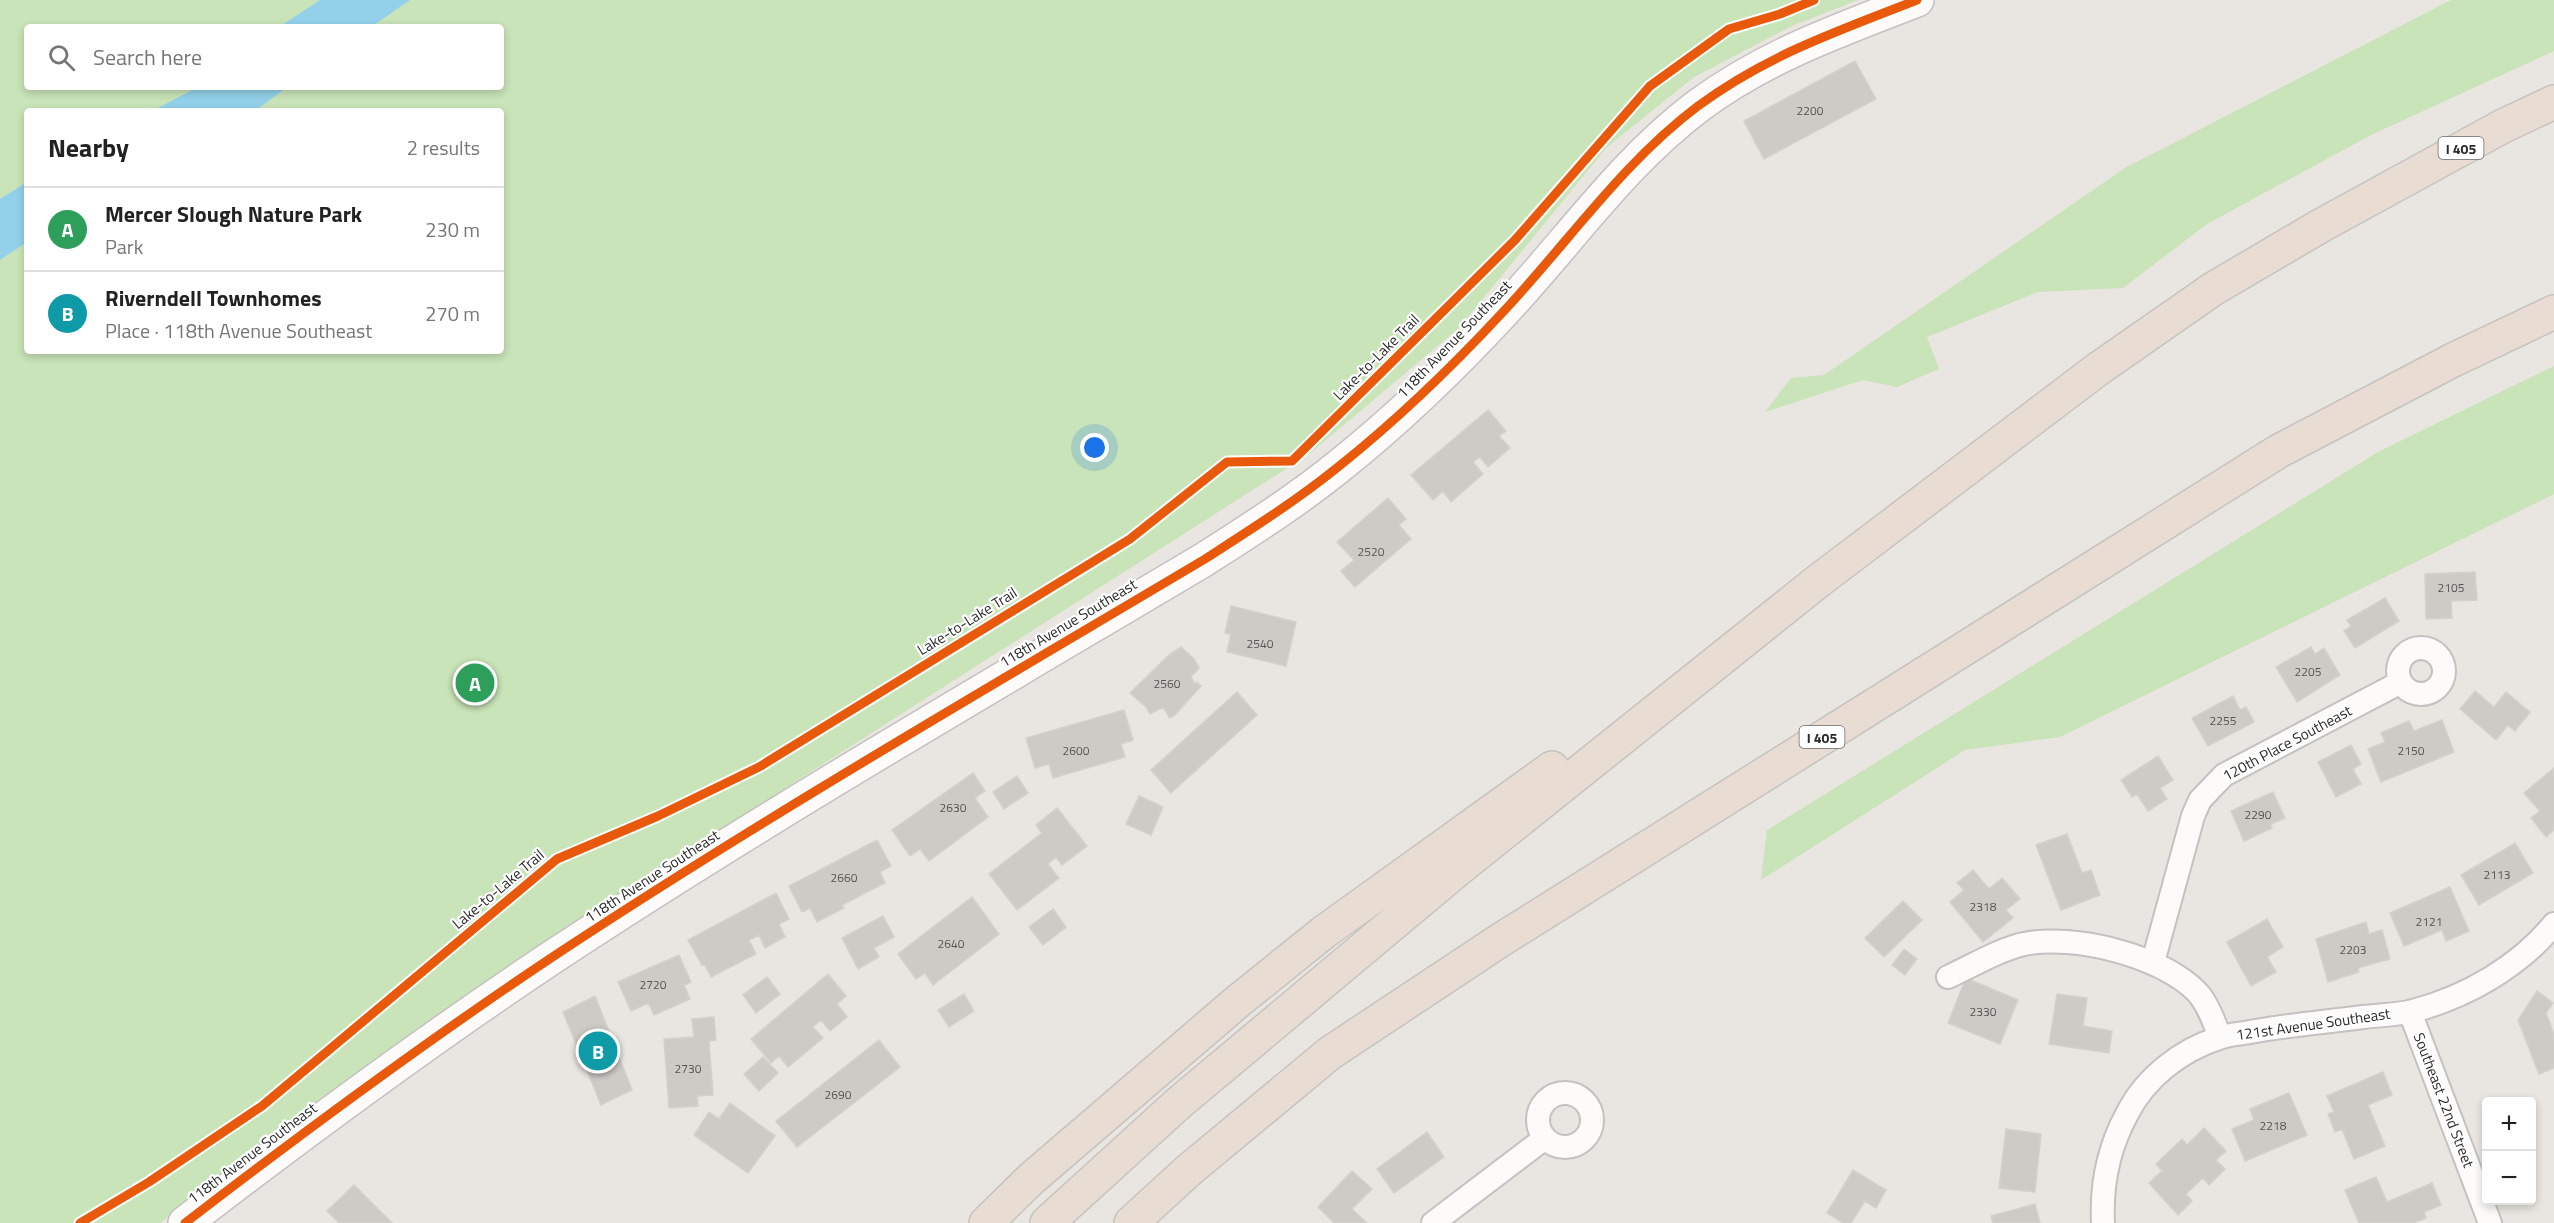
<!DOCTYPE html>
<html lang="en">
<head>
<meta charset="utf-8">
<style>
	:root { --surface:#fff; --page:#f2f2f2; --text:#222; --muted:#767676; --line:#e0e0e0; --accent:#ea580c }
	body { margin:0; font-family:"Titillium Web",sans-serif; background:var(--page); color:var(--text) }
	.controls { position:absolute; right:18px; bottom:18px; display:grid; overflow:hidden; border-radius:6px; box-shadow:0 3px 9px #0003 }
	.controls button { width:54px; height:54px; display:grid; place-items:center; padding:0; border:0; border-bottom:2px solid var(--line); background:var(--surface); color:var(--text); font:30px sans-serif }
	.you { position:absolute; left:1095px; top:448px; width:21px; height:21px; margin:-15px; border:4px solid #fff; border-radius:50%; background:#1a73e8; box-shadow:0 0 0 9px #1a73e833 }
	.badge { display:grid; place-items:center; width:39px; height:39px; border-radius:50%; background:var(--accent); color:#fff; font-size:20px; font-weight:700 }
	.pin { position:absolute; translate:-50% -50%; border:3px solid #fff; box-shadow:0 2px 6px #0006 }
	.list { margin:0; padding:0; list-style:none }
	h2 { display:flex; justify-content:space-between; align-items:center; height:78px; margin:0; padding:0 24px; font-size:26px }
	h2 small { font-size:20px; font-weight:400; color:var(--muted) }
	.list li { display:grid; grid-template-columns:39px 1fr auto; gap:18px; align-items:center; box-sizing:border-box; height:84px; padding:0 24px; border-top:2px solid var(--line) }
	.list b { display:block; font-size:22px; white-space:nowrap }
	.list p { margin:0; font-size:20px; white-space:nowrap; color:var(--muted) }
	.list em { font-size:20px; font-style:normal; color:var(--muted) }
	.icon { flex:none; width:33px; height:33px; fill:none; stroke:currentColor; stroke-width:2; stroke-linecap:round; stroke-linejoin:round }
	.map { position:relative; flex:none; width:2554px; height:1223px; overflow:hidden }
	.search { position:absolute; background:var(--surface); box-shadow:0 3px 9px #0003; left:24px; top:24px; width:480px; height:66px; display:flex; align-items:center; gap:15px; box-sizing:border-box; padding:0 21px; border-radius:6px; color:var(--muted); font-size:22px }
	.panel { position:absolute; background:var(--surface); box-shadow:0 3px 9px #0003; left:24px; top:108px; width:480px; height:246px; border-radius:6px }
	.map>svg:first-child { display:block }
	.green { fill:#c9e4b8; fill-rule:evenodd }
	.water { fill:#93d1eb }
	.building { fill:#cecbc7; stroke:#d4d1cc; stroke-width:1.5 }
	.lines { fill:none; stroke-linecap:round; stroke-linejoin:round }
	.street-casing { stroke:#c3c1c1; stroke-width:26 }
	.secondary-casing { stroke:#c3c1c1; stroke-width:36 }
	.highway-casing { stroke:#c4c3c1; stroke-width:36 }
	.street { stroke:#fcfbfa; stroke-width:22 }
	.secondary { stroke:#fcfbfa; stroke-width:33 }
	.highway { stroke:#e9ddd3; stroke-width:33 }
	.cycleway-casing { stroke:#fff; stroke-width:13 }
	.cycleway { stroke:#e8590c; stroke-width:9 }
	.labels { text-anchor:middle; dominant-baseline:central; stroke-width:4.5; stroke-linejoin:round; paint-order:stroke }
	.number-label { font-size:12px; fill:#555453 }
	.shield { fill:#fff; stroke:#6a6a6a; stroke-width:1.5 }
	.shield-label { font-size:14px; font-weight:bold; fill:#2a2a2a }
	.street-label { font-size:15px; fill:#2a2a2a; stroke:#fff }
</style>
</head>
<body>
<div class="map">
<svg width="2554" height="1223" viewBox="0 0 2554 1223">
	<rect width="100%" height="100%" fill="#e9e5e0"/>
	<path class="green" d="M0,0H1858L1794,25L1694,77L1607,147L1459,328L1309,454L591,912L296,1115L160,1223H0ZM27,27H501V87H27ZM27,111H501V351H27Z
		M2451,0H2554V51L2371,135L2207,224L2123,288L2038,292L1927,337L1939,369L1897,387L1863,380L1765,412L1791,378L1824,375L2125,168Z
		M2554,366V494L2060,737L1965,750L1761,880L1767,830L2378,452Z"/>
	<path class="water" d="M320,0H410L371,27H279Z
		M198,87H287L255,111H152Z
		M27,182V242L0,260V199Z"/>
	<path class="building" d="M1855,61L1876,99L1764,159L1744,121Z
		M1488,410L1506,431L1499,436L1510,448L1488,467L1480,457L1473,462L1483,474L1451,502L1443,491L1433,500L1411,475Z
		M1388,498L1406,519L1399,525L1411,539L1355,587L1341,571L1354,560L1337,542Z
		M2475,572L2477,600L2451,601L2452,618L2426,619L2425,574Z
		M2385,598L2399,621L2355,648L2344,631L2351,626L2347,620Z
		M1231,606L1296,622L1286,666L1227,652L1231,634L1225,633Z
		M1181,647L1194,659L1199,668L1191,677L1195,684L1197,682L1201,686L1175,715L1170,718L1163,707L1150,714L1146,707L1130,693L1170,654Z
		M2311,647L2315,654L2324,648L2340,675L2297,702L2276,667Z
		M2475,691L2494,707L2506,692L2530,712L2515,731L2508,725L2496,740L2460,709Z
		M1237,692L1257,715L1171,793L1151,770Z
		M2233,696L2240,710L2246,707L2254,722L2208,746L2192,718Z
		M1124,710L1133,740L1121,744L1125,757L1053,778L1049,764L1035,768L1026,738Z
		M2442,720L2454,752L2381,782L2368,749L2385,742L2381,733L2409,721L2414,731Z
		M2351,745L2361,764L2353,769L2361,784L2336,797L2318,762Z
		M2158,756L2173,780L2160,788L2167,799L2148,811L2137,794L2132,797L2121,780Z
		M2554,768V830L2546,837L2531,818L2540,811L2524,793Z
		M973,773L985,791L975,798L988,817L929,861L920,849L910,856L892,830Z
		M1017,776L1028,793L1004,809L993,792Z
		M2273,792L2285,818L2271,824L2272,828L2244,841L2231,811Z
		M1139,796L1163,807L1151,835L1126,824Z
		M1057,808L1087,846L1062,865L1056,857L1048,864L1059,878L1017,910L989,874L1042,833L1036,825Z
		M2067,834L2082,873L2091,870L2100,895L2061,910L2036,845Z
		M877,840L891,866L880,872L885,883L842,905L844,908L817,922L810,908L802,912L789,886Z
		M2515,843L2533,873L2479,905L2461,875Z
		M1973,870L1989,889L2002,878L2020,899L2006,910L2013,918L1983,942L1950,902L1964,890L1957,883Z
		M2450,887L2469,931L2446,941L2442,930L2404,946L2390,913Z
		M776,893L789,919L779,924L785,937L765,948L759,935L749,940L756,954L711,977L704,964L702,965L688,940Z
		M972,897L999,934L933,985L925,973L916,979L898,954Z
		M1903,901L1922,920L1884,957L1865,938Z
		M1053,909L1066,927L1043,945L1029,927Z
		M883,916L894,937L874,948L879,957L858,969L842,938Z
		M2267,919L2283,947L2267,957L2276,972L2251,986L2227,942Z
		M2366,922L2369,934L2382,930L2390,959L2358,968L2359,972L2328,982L2316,939Z
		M1904,949L1917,959L1905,975L1892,965Z
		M679,955L691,982L684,985L690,999L654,1015L648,1003L631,1011L618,982Z
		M828,974L846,996L837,1004L847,1017L830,1031L821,1020L813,1027L823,1038L788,1067L779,1056L771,1063L751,1039Z
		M767,977L780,994L756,1013L743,995Z
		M1966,978L2018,1000L2000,1044L1948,1023Z
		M2537,991L2553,1003L2546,1013L2554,1034V1068L2539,1074L2518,1020Z
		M964,994L974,1011L949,1027L938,1010Z
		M2057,994L2087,998L2083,1026L2112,1031L2109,1053L2049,1044Z
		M595,996L632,1090L601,1105L563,1012Z
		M714,1017L716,1040L709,1041L713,1095L697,1096L698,1106L669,1108L664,1039L694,1037L692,1019Z
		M879,1040L900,1067L797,1147L776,1121Z
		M763,1057L778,1073L759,1091L744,1074Z
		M2383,1072L2392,1095L2368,1105L2385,1146L2354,1159L2342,1129L2335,1132L2328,1114L2334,1112L2327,1096Z
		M2289,1093L2307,1135L2245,1161L2232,1129L2254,1120L2250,1109Z
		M730,1103L775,1136L748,1173L694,1135L709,1112L719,1119Z
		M2204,1128L2226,1151L2216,1160L2225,1169L2209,1185L2203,1178L2186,1194L2192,1201L2178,1215L2149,1183L2162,1171L2156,1164L2182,1139L2187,1145Z
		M2006,1129L2041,1134L2035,1192L1999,1188Z
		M1427,1132L1444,1157L1394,1193L1377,1169Z
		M1853,1170L1886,1190L1876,1208L1865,1201L1851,1223H1843L1827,1213Z
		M1352,1171L1372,1189L1352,1209L1367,1223H1334L1318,1207Z
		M2376,1177L2387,1202L2432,1183L2441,1205L2424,1212L2426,1218L2413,1223H2359L2345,1190Z
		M354,1185L392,1223H339L327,1211Z
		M2035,1204L2040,1223H1993L1991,1216Z"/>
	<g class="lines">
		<defs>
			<path id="street" d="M2398 671a23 23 0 1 1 46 0a23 23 0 1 1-46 0Z
				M2153,962L2193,816L2200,800L2224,775L2401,682
				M1948,977C1972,966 1998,950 2024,944C2074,934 2160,955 2197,992C2208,1004 2214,1022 2220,1037
				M2410,1012L2490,1223
				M1538 1120a27 27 0 1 1 54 0a27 27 0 1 1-54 0Z
				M1433,1223L1545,1138
				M2103,1223C2101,1184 2108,1149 2127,1114C2145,1078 2181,1050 2219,1038C2229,1034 2240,1034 2250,1032C2288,1025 2326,1022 2363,1017C2379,1015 2397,1015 2413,1011C2466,997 2519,967 2554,924"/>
			<path id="secondary" d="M185,1223C306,1130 429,1039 557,954C768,815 988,688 1205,559C1250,530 1296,501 1338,467C1397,420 1451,368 1502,313C1567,244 1622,163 1698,106C1767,55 1838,31 1917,0"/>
			<path id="highway" d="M986,1223L1031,1179L1237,1002L1324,932L1552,768
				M1047,1223L1180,1102L1457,870L1817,582L2098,369L2213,289L2322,225L2503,126L2554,102
				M1131,1223L1189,1170L1330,1053L1502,939L2279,451L2453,360L2554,312"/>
		</defs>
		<use href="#street" class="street-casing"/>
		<use href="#secondary" class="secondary-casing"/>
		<use href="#highway" class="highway-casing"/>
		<use href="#street" class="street"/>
		<use href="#secondary" class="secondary"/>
		<use href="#highway" class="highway"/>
		<defs>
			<path id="cycleway" d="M80,1223L149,1182L262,1106L557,859L658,816L759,767L1130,539L1227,462L1292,461L1515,240L1650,86L1729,29L1780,14L1814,0
				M185,1223C306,1130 429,1039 557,954C768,815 988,688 1205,559C1250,530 1296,501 1338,467C1397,420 1451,368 1502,313C1567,244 1622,163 1698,106C1767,55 1838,31 1917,0"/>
		</defs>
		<use href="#cycleway" class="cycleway-casing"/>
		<use href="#cycleway" class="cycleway"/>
	</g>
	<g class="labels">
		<g class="number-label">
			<text x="1810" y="110">2200</text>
			<text x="1371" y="551">2520</text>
			<text x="2451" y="587">2105</text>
			<text x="1260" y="643">2540</text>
			<text x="2308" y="671">2205</text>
			<text x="1167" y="683">2560</text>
			<text x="2223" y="720">2255</text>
			<text x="1076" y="750">2600</text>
			<text x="2411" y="750">2150</text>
			<text x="953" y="807">2630</text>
			<text x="2258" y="814">2290</text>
			<text x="2497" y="874">2113</text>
			<text x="844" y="877">2660</text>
			<text x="1983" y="906">2318</text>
			<text x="2429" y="921">2121</text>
			<text x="951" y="943">2640</text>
			<text x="2353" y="949">2203</text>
			<text x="653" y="984">2720</text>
			<text x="1983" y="1011">2330</text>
			<text x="688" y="1068">2730</text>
			<text x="838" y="1094">2690</text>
			<text x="2273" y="1125">2218</text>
		</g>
		<g class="shield">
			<rect x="2438.5" y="137" width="45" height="22" rx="4.5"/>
			<rect x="1799.5" y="726" width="45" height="22" rx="4.5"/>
		</g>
		<g class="shield-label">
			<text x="2461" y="148">I 405</text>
			<text x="1822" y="737">I 405</text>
		</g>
		<g class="street-label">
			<text transform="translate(1454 339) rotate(-46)">118th Avenue Southeast</text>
			<text transform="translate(1376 357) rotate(-45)">Lake-to-Lake Trail</text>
			<text transform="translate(967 621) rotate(-32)">Lake-to-Lake Trail</text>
			<text transform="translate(1068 623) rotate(-31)">118th Avenue Southeast</text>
			<text transform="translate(2287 743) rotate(-28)">120th Place Southeast</text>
			<text transform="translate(652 876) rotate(-33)">118th Avenue Southeast</text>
			<text transform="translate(498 889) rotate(-40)">Lake-to-Lake Trail</text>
			<text transform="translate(2313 1024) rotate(-8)">121st Avenue Southeast</text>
			<text transform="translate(2444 1100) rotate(69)">Southeast 22nd Street</text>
			<text transform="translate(252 1153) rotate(-37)">118th Avenue Southeast</text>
		</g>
	</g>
</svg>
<div class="controls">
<button>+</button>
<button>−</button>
</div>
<div class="you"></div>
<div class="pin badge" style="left:475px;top:683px;background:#2e9e5b">A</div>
<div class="pin badge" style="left:598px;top:1051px;background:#0f9aa8">B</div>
<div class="search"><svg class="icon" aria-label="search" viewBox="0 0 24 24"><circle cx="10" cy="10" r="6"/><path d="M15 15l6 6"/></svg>Search here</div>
<section class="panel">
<h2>Nearby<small>2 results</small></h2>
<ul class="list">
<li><span class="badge" style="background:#2e9e5b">A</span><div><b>Mercer Slough Nature Park</b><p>Park</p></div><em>230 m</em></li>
<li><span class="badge" style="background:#0f9aa8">B</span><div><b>Riverndell Townhomes</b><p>Place · 118th Avenue Southeast</p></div><em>270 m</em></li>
</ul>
</section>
</div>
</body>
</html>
